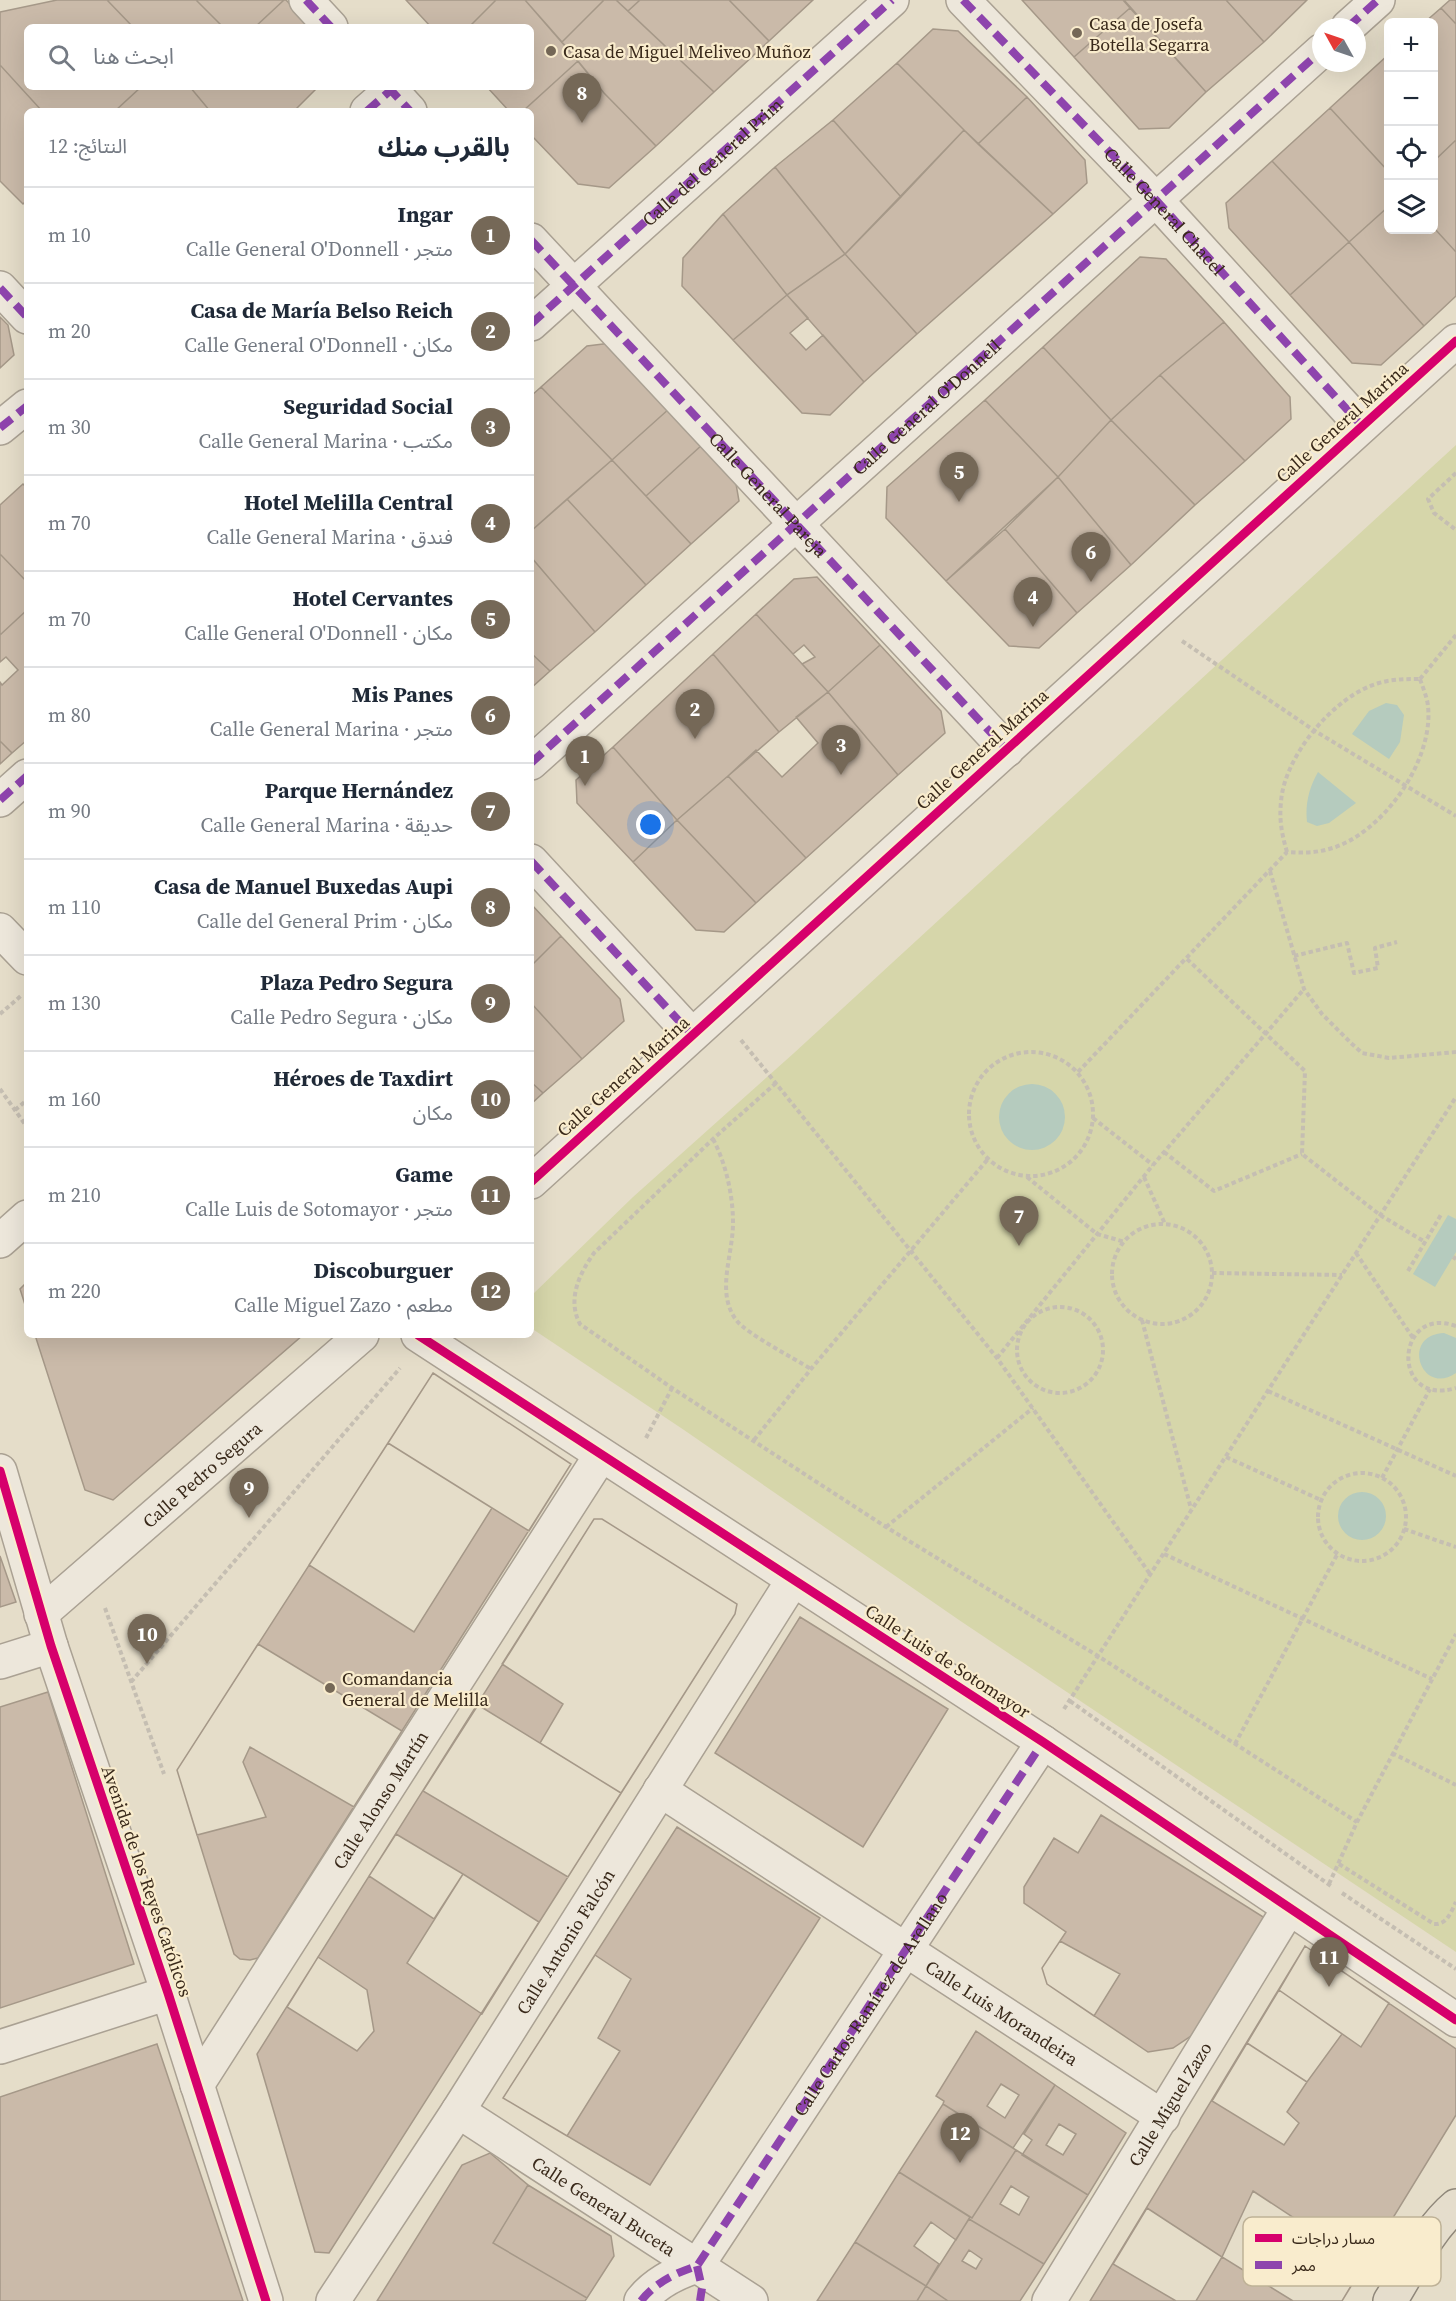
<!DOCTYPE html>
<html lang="ar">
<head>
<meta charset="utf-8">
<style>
	:root { --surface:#fff; --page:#f6f6f7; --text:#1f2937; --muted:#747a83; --line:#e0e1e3; --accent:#756857 }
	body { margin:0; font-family:"Source Serif 4","Noto Sans Arabic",serif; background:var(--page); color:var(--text); direction:rtl }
	.controls { position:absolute; right:18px; top:18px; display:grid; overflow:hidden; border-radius:9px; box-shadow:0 6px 24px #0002 }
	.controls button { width:54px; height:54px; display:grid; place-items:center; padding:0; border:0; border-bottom:2px solid var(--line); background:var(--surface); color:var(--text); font:30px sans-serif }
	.compass { position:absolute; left:1312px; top:18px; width:54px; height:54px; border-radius:50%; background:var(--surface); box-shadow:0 6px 24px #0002; rotate:310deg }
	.you { position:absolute; left:651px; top:825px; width:21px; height:21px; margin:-15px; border:4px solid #fff; border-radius:50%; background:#1a73e8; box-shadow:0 0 0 9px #1a73e833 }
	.badge { display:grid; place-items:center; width:39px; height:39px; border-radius:50%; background:var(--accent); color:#fff; font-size:20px; font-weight:700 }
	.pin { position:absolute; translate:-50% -50px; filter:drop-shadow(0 2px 3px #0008) }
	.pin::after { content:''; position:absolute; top:32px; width:21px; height:18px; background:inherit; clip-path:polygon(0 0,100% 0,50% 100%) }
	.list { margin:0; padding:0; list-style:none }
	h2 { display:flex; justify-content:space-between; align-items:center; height:78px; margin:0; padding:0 24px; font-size:26px }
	h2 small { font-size:20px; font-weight:400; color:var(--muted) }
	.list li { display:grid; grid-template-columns:39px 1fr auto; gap:18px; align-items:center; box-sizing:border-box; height:96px; padding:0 24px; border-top:2px solid var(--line) }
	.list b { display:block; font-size:22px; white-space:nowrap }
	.list p { margin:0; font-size:20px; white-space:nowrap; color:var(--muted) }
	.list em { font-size:20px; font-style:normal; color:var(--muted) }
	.icon { flex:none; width:33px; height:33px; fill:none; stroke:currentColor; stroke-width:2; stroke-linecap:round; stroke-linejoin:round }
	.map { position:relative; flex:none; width:1456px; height:2301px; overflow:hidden; direction:ltr }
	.search { position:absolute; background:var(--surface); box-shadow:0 6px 24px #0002; left:24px; top:24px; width:510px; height:66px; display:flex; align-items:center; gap:15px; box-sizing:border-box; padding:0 21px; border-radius:9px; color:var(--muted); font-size:22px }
	.panel { position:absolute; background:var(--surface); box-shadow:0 6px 24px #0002; left:24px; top:108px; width:510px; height:1230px; border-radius:9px; direction:rtl }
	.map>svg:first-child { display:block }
	.green { fill:#d6d6aa }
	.water { fill:#b5cbbe }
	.building { fill:#cabaa9; stroke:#a59888; stroke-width:1.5; fill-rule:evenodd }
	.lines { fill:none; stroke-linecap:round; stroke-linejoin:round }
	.minor-casing { stroke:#aaa193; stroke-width:36 }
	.major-casing { stroke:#8f877a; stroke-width:36 }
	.path { stroke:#c5beb2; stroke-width:4; stroke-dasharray:4.5 3; stroke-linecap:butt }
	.minor { stroke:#ede7db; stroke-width:33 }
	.major { stroke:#e5ddcc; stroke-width:33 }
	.quiet { stroke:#8e44ad; stroke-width:8; stroke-dasharray:15 8; stroke-linecap:butt }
	.cycleway-casing { stroke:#f9eccd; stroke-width:13 }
	.cycleway { stroke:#d6006c; stroke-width:9 }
	.poi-dot { fill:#756857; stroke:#f9eccd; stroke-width:2 }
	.labels { text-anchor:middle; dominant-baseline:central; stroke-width:4.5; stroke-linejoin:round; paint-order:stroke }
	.poi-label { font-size:18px; fill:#39291a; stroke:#f9eccd; text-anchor:start }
	.street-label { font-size:18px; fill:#39291a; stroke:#f9eccd }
	.key { fill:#f9eccd; stroke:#bfb297; stroke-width:1.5 }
	.key-label { font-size:16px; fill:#39291a }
</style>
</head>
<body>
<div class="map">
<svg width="1456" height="2301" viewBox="0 0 1456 2301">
	<rect width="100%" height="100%" fill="#e5ddc9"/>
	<path class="green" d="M1456,445V1952L959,1620L684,1430L531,1328V1296L633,1197L794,1053Z"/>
	<path class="water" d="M1386,703L1397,705L1404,715L1400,742L1389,759L1352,734L1369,711Z
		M1318,772L1356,803L1329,823L1317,826L1307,822C1305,804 1309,788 1318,772Z
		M999 1117a33 33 0 1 1 66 0a33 33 0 1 1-66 0Z
		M1448,1215L1456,1219V1252L1435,1287L1413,1274Z
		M1444,1333L1456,1338V1373C1421,1397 1400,1335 1444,1333Z
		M1338 1516a24 24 0 1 1 48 0a24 24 0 1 1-48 0Z"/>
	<path class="building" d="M57,0H107L133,27H27V87H141L115,111H42L0,65V12Z
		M107,0H196L223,27H133Z
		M196,0H284L255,27H223Z
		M284,0H286L312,27H255Z
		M406,0H496L469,27H431Z
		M496,0H525L578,61L523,111H509L487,87H531V27H469Z
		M525,0H604L562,42Z
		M604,0H616L714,92L656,146L604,93L562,42Z
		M616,0H640L628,11Z
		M640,0H729L769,41L714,92L628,11Z
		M729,0H813L769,41Z
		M1022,0H1123L1130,8L1074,57Z
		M1124,0H1226L1264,42L1206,92Z
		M1226,0H1307L1264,42Z
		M1450,0H1456V24L1441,8Z
		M1130,8L1206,92L1169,128L1139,129L1074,57Z
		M1441,8L1456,24V140L1434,161V22H1425Z
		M933,29L958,31L1027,97L978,144L897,63Z
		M1388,55V171L1330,108Z
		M578,61L604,93L656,146L609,188L578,184L531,135V111H523Z
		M897,63L964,130L901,197L833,120Z
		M0,65L42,111H27V200L23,204L0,181Z
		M141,87H190L210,111H115Z
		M190,87H318L294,111H210Z
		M1027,97L1085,160L1087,183L1053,214L978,144Z
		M1330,108L1388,171V207L1349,242L1272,161Z
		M833,120L901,197L845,254L775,167Z
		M964,130L1053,214L917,334L845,254Z
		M1456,140V252L1434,228V161Z
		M1272,161L1349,242L1290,295L1229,228L1226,203Z
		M775,167L845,254L787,295L723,214Z
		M1388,207V230H1434V228L1456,252V296L1424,326L1349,242Z
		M723,214L787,295L733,340L682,286L683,258Z
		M1349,242L1424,326L1381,365L1352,363L1290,295Z
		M845,254L917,334L864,382L787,295Z
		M1140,257L1166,259L1224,322L1160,375L1111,420L1043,347Z
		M787,295L808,318L790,333L806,350L823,335L864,382L830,415L802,413L733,340Z
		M0,317L8,325L14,355L0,368Z
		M1224,322L1290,397L1291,419L1245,461L1160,375Z
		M611,343L670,408L612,460L541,387L587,346Z
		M1043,347L1111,420L1058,477L985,400Z
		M1160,375L1245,461L1195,505L1111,420Z
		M541,387L612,460L531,531V396Z
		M985,400L1058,477L946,581L886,518L887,487Z
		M670,408L703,444L646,496L612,460Z
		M1111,420L1195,505L1131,565L1058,477Z
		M703,444L735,478L739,501L691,544L646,496Z
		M612,460L691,544L646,585L567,499Z
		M1058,477L1131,565L1077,613L1005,529Z
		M23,484L27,488V582L0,554V505Z
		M567,499L646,585L595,632L531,557V531Z
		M1005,529L1077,613L1039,648L1009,646L946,581Z
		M0,554L27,582V610L0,635Z
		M531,557L595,632L550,671L531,653Z
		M817,577L880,645L828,692L802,664L815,657L804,645L793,654L756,614L794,579Z
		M27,610V740L12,753L0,741V682L2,685L18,670L6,657L0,662V635Z
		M756,614L828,692L779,732L713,654Z
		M880,645L941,711L945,733L898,775L828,692Z
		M531,653L550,671L531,688Z
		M713,654L779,732L677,820L613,747Z
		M828,692L898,775L806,858L728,776L756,750L782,777L818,743L796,717Z
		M0,741L12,753L0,764Z
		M613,747L677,820L633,862L577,803L576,780Z
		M728,776L806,858L756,903L677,820Z
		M677,820L756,903L724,932L696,930L633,862Z
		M531,904L561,936L531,966Z
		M561,936L620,999L624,1021L582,1059L531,1003V966Z
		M531,1003L582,1059L543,1093L531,1082Z
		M531,1082L543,1093L531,1104Z
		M27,1282V1311L20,1289Z
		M35,1335H303L113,1500L85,1490Z
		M433,1373L571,1464L258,1958L250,1960L240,1959L234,1954L177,1770Z
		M433,1373L571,1464L529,1531L388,1443Z
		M388,1443L492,1508L414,1632L309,1565Z
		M594,1519H602L737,1604L735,1614L329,2253L315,2252L257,2054Z
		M594,1519H602L737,1604L735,1614L621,1793L540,1743L563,1704L502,1664Z
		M0,1556L16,1602L0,1607Z
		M800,1617L948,1709L863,1847L715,1753Z
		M258,1644L402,1731L354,1807L250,1747L243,1762L266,1817L197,1835L177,1770Z
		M48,1692L134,1964L0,2008V1707Z
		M478,1705L621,1793L568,1877L423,1791Z
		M1101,1815L1268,1920L1200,2030L1173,2048L1148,2052L1047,1984L1042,1968L1066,1932L1024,1903V1887L1054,1838L1078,1853Z
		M677,1827L820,1918L650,2185L503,2098Z
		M396,1834L463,1874L434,1919L369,1876Z
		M463,1874L539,1922L482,2014L407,1963Z
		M1060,1941L1120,1974L1094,2016L1047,1984L1042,1968Z
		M1305,1946L1456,2049V2115L1342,2301H1090Z
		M1305,1946L1389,2003L1361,2047L1279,1990Z
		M595,1955L631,1979L598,2038L620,2051L567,2136L503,2098Z
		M318,1957L367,1990L374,2031L357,2051L287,2007Z
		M1279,1990L1342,2034L1307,2082L1247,2043Z
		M976,2031L1055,2085L1013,2148L943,2104L944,2101L936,2096ZM1001,2084L1019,2095L1005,2118L987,2106Z
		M1247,2043L1307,2082L1287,2112L1299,2123L1284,2145L1212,2101Z
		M157,2044L243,2301H0V2097Z
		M1055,2085L1126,2133L1088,2195L1022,2155L1032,2140L1024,2134ZM1059,2124L1076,2134L1063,2155L1046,2145Z
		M943,2104L1016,2150L972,2218L899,2172Z
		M1016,2150L1088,2195L1044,2264L969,2219L970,2217L972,2218ZM1011,2186L1029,2197L1019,2215L1000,2204Z
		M490,2153L528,2185L493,2243L587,2298L585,2301H377L462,2165Z
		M899,2172L970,2217L956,2240L931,2222L914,2246L939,2264L926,2286L855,2242Z
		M528,2185L611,2236L614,2256L587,2298L493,2243Z
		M1253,2191L1364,2264L1342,2301H1293L1222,2257Z
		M1147,2208L1222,2257L1196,2301H1176L1113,2264Z
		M969,2219L1044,2264L1020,2301H948L926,2286ZM969,2250L982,2259L976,2269L962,2261Z
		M855,2242L926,2286L917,2301H817Z
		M926,2286L948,2301H917Z"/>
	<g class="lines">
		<defs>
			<g id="minor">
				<path d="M306,0L331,27"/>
				<path id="s1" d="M963,0L1156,200L1362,426"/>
				<path d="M1348,27L1378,0"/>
				<path d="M388,87L410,111"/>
				<path d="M367,111L391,90"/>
				<path id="s2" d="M531,240L1007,750"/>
				<path d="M0,288L27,317"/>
				<path id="s3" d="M531,324L892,0"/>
				<path d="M0,428L27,406"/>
				<path d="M531,763L1321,51"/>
				<path d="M0,800L27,776"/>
				<path d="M531,861L692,1035"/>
				<path d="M0,930L27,958"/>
				<path d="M531,1182L1456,341"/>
				<path d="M0,1241L27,1217"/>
				<path d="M418,1335L1043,1742L1456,2020"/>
				<path d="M0,1471L51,1646L168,1993L266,2301"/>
				<path id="s4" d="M41,1614L362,1335"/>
				<path d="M0,1662L51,1646"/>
				<path id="s5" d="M660,1790L1163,2117"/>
				<path d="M0,2047L168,1993"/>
				<path id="s6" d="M197,2085L601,1455"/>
				<path id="s7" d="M458,2111L751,2301"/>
				<path id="s8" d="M333,2301L458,2111L793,1580"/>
				<path d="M641,2301C655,2283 675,2273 697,2266L1043,1742"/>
				<path id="s9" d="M1049,2301L1289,1908"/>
			</g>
			<path id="major" d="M1390,2301C1410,2270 1427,2230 1456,2206"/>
		</defs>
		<use href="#minor" class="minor-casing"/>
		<use href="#major" class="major-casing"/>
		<path class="path" d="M1456,473L1428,499L1434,513L1456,530
			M1182,641L1315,731L1456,816
			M1420,679L1456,635
			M1287,852C1282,835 1279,820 1281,802C1284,756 1335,695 1379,683C1393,679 1406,679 1420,679
			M1270,871L1304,989L1322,1014L1352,1044L1362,1053L1389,1058L1456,1052
			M1294,956L1347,943L1354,973L1378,968L1375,948L1397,942
			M1187,959L1305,1071L1302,1154L1380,1215L1425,1242
			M0,1014L22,995
			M741,1040L997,1358L1150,1574
			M969 1114a62 62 0 1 1 124 0a62 62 0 1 1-124 0Z
			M1078,1072L1287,852C1301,853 1315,853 1329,849C1382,835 1434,761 1428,706C1427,697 1423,688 1420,679
			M776,1083L713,1139L594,1253C579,1274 567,1300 580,1324L672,1388L886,1527L1098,1656L1357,1822
			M0,1089L27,1127
			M15,1110L27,1100
			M1093,1118L1153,1165
			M713,1139C726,1164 733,1195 733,1223C733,1256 715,1293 737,1321C746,1333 795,1359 811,1369
			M1164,1152L1214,1191L1302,1154
			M1027,1177L1097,1234L1125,1242
			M1144,1177L1165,1224
			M1112 1274a50 50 0 1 1 100 0a50 50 0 1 1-100 0Z
			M1356,1253L1413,1338
			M1453,1257L1456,1259
			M1408,1271L1442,1213
			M1212,1273L1342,1275
			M1017 1350a43 43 0 1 1 86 0a43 43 0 1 1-86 0Z
			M1142,1320L1191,1509
			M1456,1326C1395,1304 1390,1408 1456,1388
			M997,1358L1153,1165L1304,989
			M1268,1391L1456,1476
			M646,1438L672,1388
			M754,1440L811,1369L988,1159
			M1226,1457L1321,1500
			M1318 1517a44 44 0 1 1 88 0a44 44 0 1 1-88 0Z
			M1382,1478L1430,1389
			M886,1527L1033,1408
			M1404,1529L1456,1547
			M1164,1554L1432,1679
			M105,1608L164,1774
			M131,1682L400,1368
			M1070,1701L1331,1886
			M1064,1709L1456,1097
			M1235,1744L1338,1553
			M1392,1753L1456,1785
			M1339,1864L1434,1924C1447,1925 1451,1912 1456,1902
			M1329,1884L1357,1822L1456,1634
			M1342,1893L1456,1969"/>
		<use href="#minor" class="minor"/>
		<use href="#major" class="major"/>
		<g class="quiet">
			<path d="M306,0L331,27"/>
			<path d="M963,0L1156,200L1362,426"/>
			<path d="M1348,27L1378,0"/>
			<path d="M388,87L410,111"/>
			<path d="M367,111L391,90"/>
			<path d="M531,240L1007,750"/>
			<path d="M0,288L27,317"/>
			<path d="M531,324L892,0"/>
			<path d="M0,428L27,406"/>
			<path id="s10" d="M531,763L1321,51"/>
			<path d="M0,800L27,776"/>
			<path d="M531,861L692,1035"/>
			<path d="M697,2266L702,2288L700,2301"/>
			<path id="s11" d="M641,2301C655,2283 675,2273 697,2266L1043,1742"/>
		</g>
		<defs>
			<path id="cycleway" d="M531,1182L1456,341
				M418,1335L1043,1742L1456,2020
				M0,1471L51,1646L168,1993L266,2301"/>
		</defs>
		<use href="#cycleway" class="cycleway-casing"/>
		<use href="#cycleway" class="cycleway"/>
	</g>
	<g class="poi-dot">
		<circle cx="1077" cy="33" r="6"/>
		<circle cx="551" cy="51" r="6"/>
		<circle cx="330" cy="1688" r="6"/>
	</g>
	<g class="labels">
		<g class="poi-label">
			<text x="1089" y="23">Casa de Josefa<tspan x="1089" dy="21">Botella Segarra</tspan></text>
			<text x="563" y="51">Casa de Miguel Meliveo Muñoz</text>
			<text x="342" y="1678">Comandancia<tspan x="342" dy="21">General de Melilla</tspan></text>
		</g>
		<g class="street-label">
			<text stroke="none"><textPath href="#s3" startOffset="243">Calle del General Prim</textPath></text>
			<text stroke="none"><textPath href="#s1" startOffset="292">Calle General Chacel</textPath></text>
			<text stroke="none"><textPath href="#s10" startOffset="532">Calle General O'Donnell</textPath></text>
			<text transform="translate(1342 422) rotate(-42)">Calle General Marina</text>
			<text stroke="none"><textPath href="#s2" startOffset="348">Calle General Pareja</textPath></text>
			<text transform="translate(982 749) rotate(-42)">Calle General Marina</text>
			<text transform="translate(623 1076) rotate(-42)">Calle General Marina</text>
			<text stroke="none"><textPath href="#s4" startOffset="213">Calle Pedro Segura</textPath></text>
			<text transform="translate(948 1661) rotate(33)">Calle Luis de Sotomayor</text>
			<text stroke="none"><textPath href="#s6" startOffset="339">Calle Alonso Martín</textPath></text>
			<text transform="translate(147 1881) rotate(71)">Avenida de los Reyes Católicos</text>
			<text stroke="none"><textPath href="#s8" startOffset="428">Calle Antonio Falcón</textPath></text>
			<text stroke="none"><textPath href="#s11" startOffset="381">Calle Carlos Ramírez de Arellano</textPath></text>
			<text stroke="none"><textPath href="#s5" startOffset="408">Calle Luis Morandeira</textPath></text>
			<text stroke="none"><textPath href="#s9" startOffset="231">Calle Miguel Zazo</textPath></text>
			<text stroke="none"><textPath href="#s7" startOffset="174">Calle General Buceta</textPath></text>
		</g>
	</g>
	<rect x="1243" y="2217" width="198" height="69" rx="9" class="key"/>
	<rect x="1255" y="2234" width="27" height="8" fill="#d6006c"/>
	<rect x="1255" y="2261" width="27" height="8" fill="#8e44ad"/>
	<g class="key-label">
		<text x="1292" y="2244">مسار دراجات</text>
		<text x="1292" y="2271">ممر</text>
	</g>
</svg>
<div class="controls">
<button>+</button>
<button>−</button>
<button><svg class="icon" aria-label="locate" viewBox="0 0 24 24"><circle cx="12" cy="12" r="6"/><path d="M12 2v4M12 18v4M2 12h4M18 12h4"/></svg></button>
<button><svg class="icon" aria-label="layers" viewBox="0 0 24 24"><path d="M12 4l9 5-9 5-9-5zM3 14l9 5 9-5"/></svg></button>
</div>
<svg class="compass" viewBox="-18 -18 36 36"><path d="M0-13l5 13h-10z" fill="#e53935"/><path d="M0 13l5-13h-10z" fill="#747a83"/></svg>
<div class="you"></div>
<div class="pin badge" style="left:585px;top:786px">1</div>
<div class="pin badge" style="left:695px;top:739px">2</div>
<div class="pin badge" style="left:841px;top:775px">3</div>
<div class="pin badge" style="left:1033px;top:627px">4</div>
<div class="pin badge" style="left:959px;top:502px">5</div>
<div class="pin badge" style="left:1091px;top:582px">6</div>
<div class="pin badge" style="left:1019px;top:1246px">7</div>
<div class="pin badge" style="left:582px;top:123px">8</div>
<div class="pin badge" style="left:249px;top:1518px">9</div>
<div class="pin badge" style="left:147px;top:1664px">10</div>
<div class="pin badge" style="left:1329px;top:1987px">11</div>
<div class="pin badge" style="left:960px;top:2163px">12</div>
<div class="search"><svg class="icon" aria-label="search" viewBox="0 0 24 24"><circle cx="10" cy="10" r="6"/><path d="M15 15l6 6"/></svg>ابحث هنا</div>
<section class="panel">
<h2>بالقرب منك<small>النتائج: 12</small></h2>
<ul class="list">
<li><span class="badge">1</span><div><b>Ingar</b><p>متجر · Calle General O'Donnell</p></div><em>10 m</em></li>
<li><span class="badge">2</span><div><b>Casa de María Belso Reich</b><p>مكان · Calle General O'Donnell</p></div><em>20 m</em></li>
<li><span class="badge">3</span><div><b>Seguridad Social</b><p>مكتب · Calle General Marina</p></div><em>30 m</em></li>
<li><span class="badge">4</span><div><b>Hotel Melilla Central</b><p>فندق · Calle General Marina</p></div><em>70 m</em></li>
<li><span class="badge">5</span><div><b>Hotel Cervantes</b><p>مكان · Calle General O'Donnell</p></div><em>70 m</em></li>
<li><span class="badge">6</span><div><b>Mis Panes</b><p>متجر · Calle General Marina</p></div><em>80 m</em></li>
<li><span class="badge">7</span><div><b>Parque Hernández</b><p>حديقة · Calle General Marina</p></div><em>90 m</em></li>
<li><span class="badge">8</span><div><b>Casa de Manuel Buxedas Aupi</b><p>مكان · Calle del General Prim</p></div><em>110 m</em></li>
<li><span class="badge">9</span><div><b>Plaza Pedro Segura</b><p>مكان · Calle Pedro Segura</p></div><em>130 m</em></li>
<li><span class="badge">10</span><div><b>Héroes de Taxdirt</b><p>مكان</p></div><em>160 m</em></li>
<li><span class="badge">11</span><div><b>Game</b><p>متجر · Calle Luis de Sotomayor</p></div><em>210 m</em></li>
<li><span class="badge">12</span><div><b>Discoburguer</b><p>مطعم · Calle Miguel Zazo</p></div><em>220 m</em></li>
</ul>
</section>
</div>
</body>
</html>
